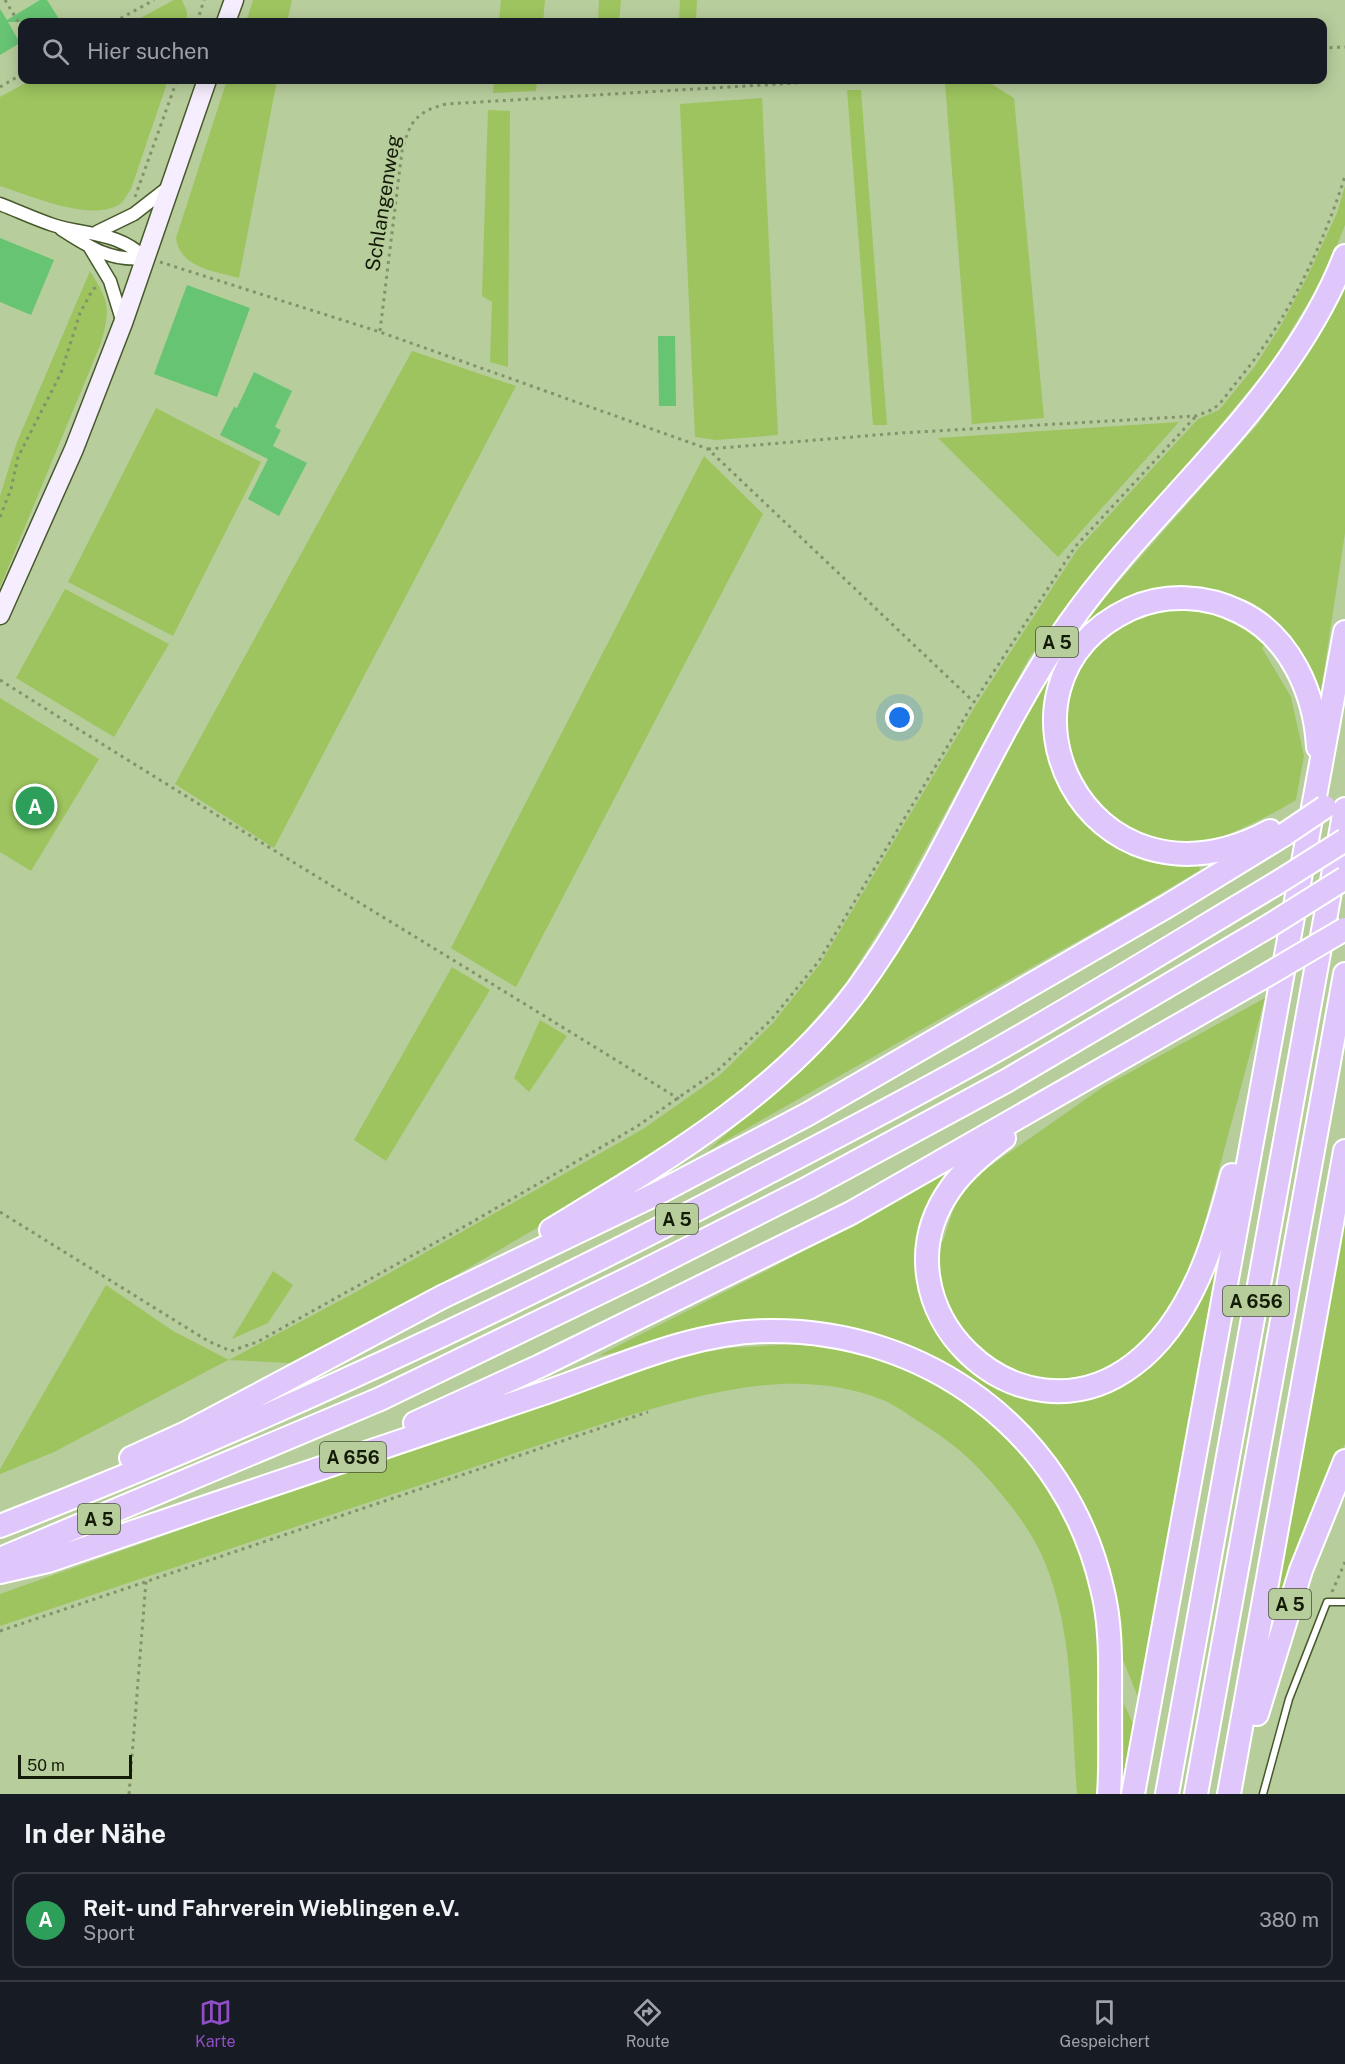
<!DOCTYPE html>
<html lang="de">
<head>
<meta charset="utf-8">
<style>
	:root { --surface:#171b24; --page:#242831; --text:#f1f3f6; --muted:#9ea1a6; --line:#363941; --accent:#8f4ec3 }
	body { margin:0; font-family:"Public Sans",sans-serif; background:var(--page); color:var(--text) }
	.scale { position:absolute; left:18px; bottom:15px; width:114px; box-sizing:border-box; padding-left:6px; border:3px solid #131a07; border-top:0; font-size:16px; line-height:21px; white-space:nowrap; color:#131a07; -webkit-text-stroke:4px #b8cd9c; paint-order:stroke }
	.you { position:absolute; left:900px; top:718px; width:21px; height:21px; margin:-15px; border:4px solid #fff; border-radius:50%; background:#1a73e8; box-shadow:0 0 0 9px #1a73e833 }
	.badge { display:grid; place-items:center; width:39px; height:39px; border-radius:50%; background:var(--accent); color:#fff; font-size:20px; font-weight:700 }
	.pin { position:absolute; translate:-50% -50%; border:3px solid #fff; box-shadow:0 2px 6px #0006 }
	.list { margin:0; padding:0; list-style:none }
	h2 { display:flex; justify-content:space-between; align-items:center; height:78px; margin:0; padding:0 24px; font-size:26px }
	h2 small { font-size:20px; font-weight:400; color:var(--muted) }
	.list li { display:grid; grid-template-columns:39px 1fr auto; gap:18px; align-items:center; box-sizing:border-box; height:96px; margin:0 12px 12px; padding:0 12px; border:2px solid var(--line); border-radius:12px }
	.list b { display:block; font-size:22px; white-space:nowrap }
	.list p { margin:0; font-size:20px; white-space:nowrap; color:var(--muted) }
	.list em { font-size:20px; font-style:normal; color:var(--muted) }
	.icon { flex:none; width:33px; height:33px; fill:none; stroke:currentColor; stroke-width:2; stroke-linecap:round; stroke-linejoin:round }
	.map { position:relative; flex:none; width:1345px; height:1794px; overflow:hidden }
	.search { position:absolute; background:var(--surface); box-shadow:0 3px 15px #0003; left:18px; right:18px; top:18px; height:66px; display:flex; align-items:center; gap:15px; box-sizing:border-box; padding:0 21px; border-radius:12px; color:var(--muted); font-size:22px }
	.sheet { height:186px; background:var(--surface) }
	nav { display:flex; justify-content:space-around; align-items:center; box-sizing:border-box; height:84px; border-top:2px solid var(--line); background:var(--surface); font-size:16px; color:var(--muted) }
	nav a { display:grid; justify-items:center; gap:3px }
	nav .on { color:var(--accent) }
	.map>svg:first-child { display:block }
	.green { fill:#9dc45f }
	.building { fill:#67c473 }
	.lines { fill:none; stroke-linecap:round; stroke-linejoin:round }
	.service-casing { stroke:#47592c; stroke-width:9 }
	.minor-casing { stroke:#47592c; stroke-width:15 }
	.secondary-casing { stroke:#47592c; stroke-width:21 }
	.motorway-casing { stroke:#fff; stroke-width:26 }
	.path { stroke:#82936c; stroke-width:3; stroke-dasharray:3 4.5; stroke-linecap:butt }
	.service { stroke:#fff; stroke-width:6 }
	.minor { stroke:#fff; stroke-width:12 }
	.secondary { stroke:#f6eefe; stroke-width:18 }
	.motorway { stroke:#e0c7fb; stroke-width:22 }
	.motorway-bridge-casing { stroke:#fff; stroke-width:26; stroke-linecap:butt }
	.motorway-bridge { stroke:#e0c7fb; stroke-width:22 }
	.labels { text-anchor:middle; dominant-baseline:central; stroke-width:4.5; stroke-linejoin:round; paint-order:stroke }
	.shield { fill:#b8cd9c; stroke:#445034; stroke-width:1.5 }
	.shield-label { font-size:18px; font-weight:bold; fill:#131a07 }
	.street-label { font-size:20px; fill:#131a07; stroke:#b8cd9c }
</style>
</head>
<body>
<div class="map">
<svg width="1345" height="1794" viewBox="0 0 1345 1794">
	<rect width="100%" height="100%" fill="#b8cd9c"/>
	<path class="green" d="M174,0H182L187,12V22H133Z
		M253,0H292L287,22H246Z
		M501,0H545L543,22H499Z
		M599,0H621L619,22H598Z
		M680,0H697L696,22H679Z
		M31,80H168L131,189C128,193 124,201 120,204C91,223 29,195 0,186V97Z
		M227,80H277L239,278C214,271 180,268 176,238Z
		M494,80H537L536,91L493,93Z
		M985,80L1014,98L1044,418L972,424L945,83Z
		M847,90H861L887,425H873Z
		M762,98L778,435L716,440L695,437L680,104Z
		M488,110L510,111L508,367L490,362L492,302L482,296Z
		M1345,186V225L1325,275L1270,365L1176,478L1113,547L1029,658L894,907L846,983L791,1047L725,1107L568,1210L444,1282L290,1363L228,1360L54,1452L0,1474V1469L106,1285L173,1331L229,1360L356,1292L643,1129L720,1075L773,1023L820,964L974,708L1077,550L1198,419L1219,410L1255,366L1280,327L1307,277L1337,213Z
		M90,271C109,302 111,307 101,343L0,587V496L17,442Z
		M1345,280V533L1319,704L1278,628L1262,648L1291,697L1304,756L1296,800C1257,824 1214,839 1174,861L1198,862L1200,870L1136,908L707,1151L817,1055L870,993L910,934L976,803L1054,666L1094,610L1258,424L1310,348Z
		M412,351L516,386L274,848L175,784Z
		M156,408L261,462L173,636L68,582Z
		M1179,422L1058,557L938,438Z
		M704,456L763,514L516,987L451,948Z
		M65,589L169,644L114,737L16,678Z
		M0,698L99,759L31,871L0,852Z
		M452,967L490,990L386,1161L354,1140Z
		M1265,998L1201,1236L1222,1248L1140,1702L1123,1660L1116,1612L1103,1555L1077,1492L1051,1453L1021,1419L970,1379L917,1348L861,1332L814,1323H758L598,1356L768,1270L952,1170L925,1218L917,1245L943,1241L956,1201L973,1178L1103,1087Z
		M540,1020L567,1036L529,1092L514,1078Z
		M1345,1216V1444L1320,1495L1278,1609H1274Z
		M273,1271L293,1285L268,1323L232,1339Z
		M794,1344C811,1346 828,1347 844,1351C976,1380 1074,1483 1096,1617C1105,1676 1101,1735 1098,1794H1077C1071,1719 1074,1636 1046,1565C1033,1531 1006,1498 982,1472C963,1451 942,1436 918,1421C907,1414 895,1405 883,1400C793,1364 697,1395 608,1422L0,1626V1594L610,1377L673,1358L730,1348Z
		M1124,1704L1135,1728L1123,1794H1121Z"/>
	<path class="building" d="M40,0H47L61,22H8L20,43L0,55V9L7,20Z
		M0,238L54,260L31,315L0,302Z
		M187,285L250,308L217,397L154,374Z
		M658,336H675L676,406H659Z
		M254,372L292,391L275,427L281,430L273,446L307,463L279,516L248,499L268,459L220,435L234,407L237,408Z"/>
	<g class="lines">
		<defs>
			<path id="service" d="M1263,1794L1289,1699L1327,1602H1345"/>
			<path id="minor" d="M0,204C18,211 35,219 53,225C88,236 117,231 145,258
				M61,229C89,247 111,262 145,258
				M97,232L134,214L170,186
				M89,246L110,281L123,323"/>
			<path id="secondary" d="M226,22L234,0
				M0,615L74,449L123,323L207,80"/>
			<path id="motorway" d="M1270,831C1085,929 972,683 1130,609C1165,593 1206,595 1240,612C1290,636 1315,693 1318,747
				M1004,1138C985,1152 965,1168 951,1188C868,1304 1018,1452 1133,1365C1191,1322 1215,1241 1232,1175
				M551,1230C661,1163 778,1096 857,990C941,876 988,740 1069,624C1157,499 1288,402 1345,256
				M415,1423L540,1366L851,1213L1260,979
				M131,1458L188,1432L442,1297L658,1193L808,1114L1169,905L1285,834
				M0,1526C237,1434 468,1327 694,1211C792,1160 890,1110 986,1056C1084,1001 1180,941 1277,883
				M0,1559L380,1399L640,1273L808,1188L1006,1081L1269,926
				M0,1572L48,1561C210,1505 372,1451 535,1396C610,1371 687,1332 768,1331C926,1329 1066,1431 1102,1588C1112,1627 1110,1668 1110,1708C1110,1737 1111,1766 1109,1794
				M1257,1714L1301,1570L1345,1461
				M1133,1794L1345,632
				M1167,1794L1345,809
				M1196,1794L1345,974
				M1229,1794L1345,1151"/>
		</defs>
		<use href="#service" class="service-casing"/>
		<use href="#minor" class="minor-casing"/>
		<use href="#secondary" class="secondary-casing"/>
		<use href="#motorway" class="motorway-casing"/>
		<path class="path" d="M5,0L22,28
			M114,22L154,0
			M197,22L204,0
			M1322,48L1345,47
			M0,87L22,74
			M135,197L177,80
			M160,262L380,332L708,449L974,702
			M380,331L402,151C410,121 416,112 446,104L845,80
			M708,449L900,433L1196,416C1202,413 1209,412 1214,408C1222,403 1229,391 1235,384C1285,325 1322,249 1345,176
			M0,517L11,489L18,457L61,373L80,313L93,289L97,287
			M0,680C225,822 453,959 679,1099
			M0,1212L208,1341L231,1351L257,1342L467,1225L636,1127L717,1071L771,1020L819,961L974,702L1075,547L1196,416
			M1332,1592L1345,1562
			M0,1631L648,1412
			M129,1794L146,1581"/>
		<use href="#service" class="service"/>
		<use href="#minor" class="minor"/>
		<use href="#secondary" class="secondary"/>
		<use href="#motorway" class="motorway"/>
		<defs>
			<path id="motorway-bridge" d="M1285,834L1325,807
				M1277,883L1345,840
				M1269,926L1345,878
				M1260,979L1345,929"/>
		</defs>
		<use href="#motorway-bridge" class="motorway-bridge-casing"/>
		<use href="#motorway-bridge" class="motorway-bridge"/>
	</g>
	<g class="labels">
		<g class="shield">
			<rect x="1036" y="627" width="42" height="30" rx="4.5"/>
			<rect x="656" y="1204" width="42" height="30" rx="4.5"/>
			<rect x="1223" y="1286" width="66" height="30" rx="4.5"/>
			<rect x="320" y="1442" width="66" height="30" rx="4.5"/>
			<rect x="78" y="1504" width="42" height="30" rx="4.5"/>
			<rect x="1269" y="1589" width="42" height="30" rx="4.5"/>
		</g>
		<g class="shield-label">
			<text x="1057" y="642">A 5</text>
			<text x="677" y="1219">A 5</text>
			<text x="1256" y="1301">A 656</text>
			<text x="353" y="1457">A 656</text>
			<text x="99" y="1519">A 5</text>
			<text x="1290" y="1604">A 5</text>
		</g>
		<g class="street-label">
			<text transform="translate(383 203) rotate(-81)">Schlangenweg</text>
		</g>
	</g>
</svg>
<div class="scale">50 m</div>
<div class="you"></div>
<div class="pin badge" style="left:35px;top:806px;background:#2e9e5b">A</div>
<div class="search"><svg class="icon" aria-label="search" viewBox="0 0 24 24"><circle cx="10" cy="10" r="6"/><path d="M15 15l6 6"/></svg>Hier suchen</div>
</div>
<section class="sheet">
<h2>In der Nähe<small></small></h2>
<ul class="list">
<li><span class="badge" style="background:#2e9e5b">A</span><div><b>Reit- und Fahrverein Wieblingen e.V.</b><p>Sport</p></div><em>380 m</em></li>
</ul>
</section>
<nav>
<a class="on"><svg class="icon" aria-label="map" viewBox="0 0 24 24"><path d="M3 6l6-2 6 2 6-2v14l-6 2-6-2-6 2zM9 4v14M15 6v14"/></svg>Karte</a>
<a><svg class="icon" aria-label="directions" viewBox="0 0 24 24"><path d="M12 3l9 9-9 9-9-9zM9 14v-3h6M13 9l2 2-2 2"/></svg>Route</a>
<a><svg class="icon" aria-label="saved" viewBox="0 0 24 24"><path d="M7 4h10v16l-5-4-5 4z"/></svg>Gespeichert</a>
</nav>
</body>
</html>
